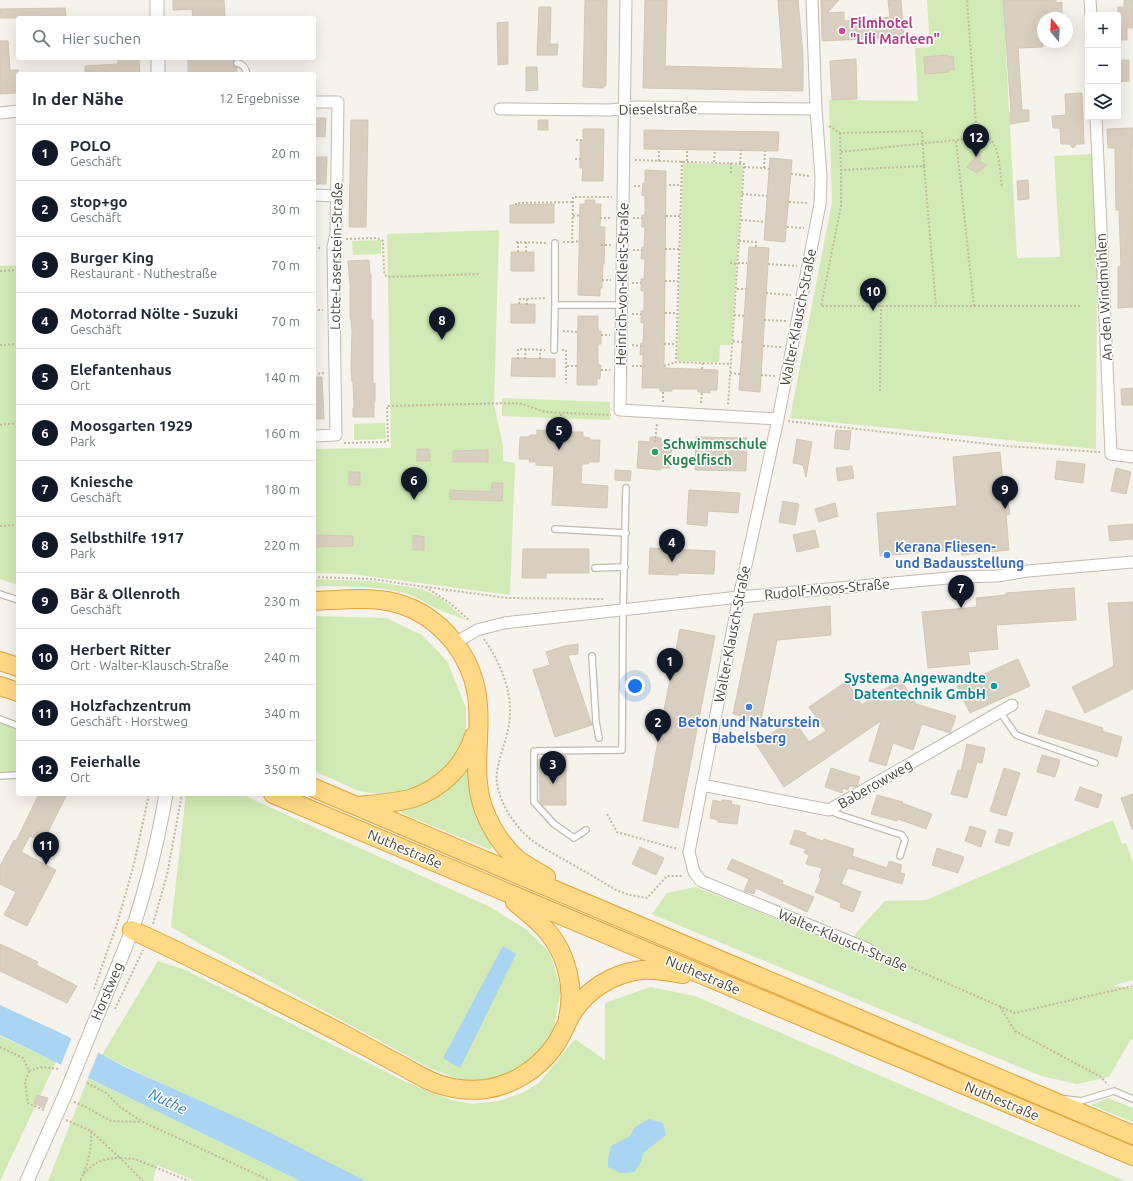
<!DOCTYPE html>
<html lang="de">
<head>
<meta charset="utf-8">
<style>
	:root { --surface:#fff; --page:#f6f6f7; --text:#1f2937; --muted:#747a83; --line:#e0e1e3; --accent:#111827 }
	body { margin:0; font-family:Ubuntu,sans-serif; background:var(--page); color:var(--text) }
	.controls { position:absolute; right:12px; top:12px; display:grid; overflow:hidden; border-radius:4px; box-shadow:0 4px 16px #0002 }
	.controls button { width:36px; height:36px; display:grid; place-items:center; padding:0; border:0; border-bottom:1px solid var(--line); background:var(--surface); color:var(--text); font:20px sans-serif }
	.compass { position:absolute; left:1037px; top:12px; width:36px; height:36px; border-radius:50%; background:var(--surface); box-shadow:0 4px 16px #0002; rotate:342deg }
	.you { position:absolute; left:635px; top:686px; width:14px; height:14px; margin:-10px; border:3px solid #fff; border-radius:50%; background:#1a73e8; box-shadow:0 0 0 6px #1a73e833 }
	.badge { display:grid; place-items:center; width:26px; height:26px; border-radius:50%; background:var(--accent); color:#fff; font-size:13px; font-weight:700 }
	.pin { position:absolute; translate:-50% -33px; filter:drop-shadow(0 1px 2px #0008) }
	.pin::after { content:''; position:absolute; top:21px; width:14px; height:12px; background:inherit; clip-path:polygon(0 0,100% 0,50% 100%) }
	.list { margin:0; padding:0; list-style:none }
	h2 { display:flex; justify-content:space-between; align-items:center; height:52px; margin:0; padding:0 16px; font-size:17px }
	h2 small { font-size:13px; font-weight:400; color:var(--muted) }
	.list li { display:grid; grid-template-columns:26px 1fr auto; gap:12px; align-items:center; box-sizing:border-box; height:56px; padding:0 16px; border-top:1px solid var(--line) }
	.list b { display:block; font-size:15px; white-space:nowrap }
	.list p { margin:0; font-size:13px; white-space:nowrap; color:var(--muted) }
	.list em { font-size:13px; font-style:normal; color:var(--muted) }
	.icon { flex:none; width:22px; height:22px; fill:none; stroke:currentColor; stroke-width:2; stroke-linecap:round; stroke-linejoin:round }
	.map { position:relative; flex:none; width:1133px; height:1181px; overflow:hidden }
	.search { position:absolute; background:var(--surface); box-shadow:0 4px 16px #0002; left:16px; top:16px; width:300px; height:44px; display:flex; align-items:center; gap:10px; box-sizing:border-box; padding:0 14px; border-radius:4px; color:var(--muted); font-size:15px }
	.panel { position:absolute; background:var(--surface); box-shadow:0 4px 16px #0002; left:16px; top:72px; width:300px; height:724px; border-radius:4px }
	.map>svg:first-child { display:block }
	.green { fill:#d2eab5 }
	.water { fill:#a9d4f2 }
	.pier { fill:#f6f3ec }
	.building { fill:#d8cfc1; stroke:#d3c7b4 }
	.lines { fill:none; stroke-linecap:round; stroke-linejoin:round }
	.service-casing { stroke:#c2bbae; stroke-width:8 }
	.minor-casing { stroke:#c2bbae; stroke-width:13 }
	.tertiary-casing { stroke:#c2bbae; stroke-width:15 }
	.trunk-casing { stroke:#e0a43c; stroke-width:20 }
	.path { stroke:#c4b79f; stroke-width:2; stroke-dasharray:2 2; stroke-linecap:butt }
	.service { stroke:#fff; stroke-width:5.5 }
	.minor { stroke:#fff; stroke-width:11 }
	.tertiary { stroke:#fff; stroke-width:13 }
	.trunk { stroke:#ffd985; stroke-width:18 }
	.tertiary-bridge-casing { stroke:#c2bbae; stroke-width:15; stroke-linecap:butt }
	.tertiary-bridge { stroke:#fff; stroke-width:13 }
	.hotel-dot { fill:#d1479c; stroke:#fff; stroke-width:1.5 }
	.leisure-dot { fill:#2e9e5b; stroke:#fff; stroke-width:1.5 }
	.shop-dot { fill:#3f7fe0; stroke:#fff; stroke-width:1.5 }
	.culture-dot { fill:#0f9aa8; stroke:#fff; stroke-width:1.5 }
	.labels { text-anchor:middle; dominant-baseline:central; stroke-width:3; stroke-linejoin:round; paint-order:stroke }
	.hotel-label { font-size:14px; font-weight:bold; fill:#b23c85; stroke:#fff; text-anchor:start }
	.street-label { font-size:14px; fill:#4b4439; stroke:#fff }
	.leisure-label { font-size:14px; font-weight:bold; fill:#27864d; stroke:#fff; text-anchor:start }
	.shop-label { font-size:14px; font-weight:bold; fill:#366cbe; stroke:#fff; text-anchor:start }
	.culture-label { font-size:14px; font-weight:bold; fill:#0d838f; stroke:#fff; text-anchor:end }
	.water-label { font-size:15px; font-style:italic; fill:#2e7ab2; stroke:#fff }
</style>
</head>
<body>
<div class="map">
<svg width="1133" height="1181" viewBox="0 0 1133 1181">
	<rect width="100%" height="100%" fill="#f6f3ec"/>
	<path class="green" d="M927,0H1003L1017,258L1060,257L1054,156L1093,154L1097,256L1096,449L790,418L832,202L829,100L918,101L915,48L930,47Z
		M683,163L743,165L731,345H720L719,362L677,361Z
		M499,230L494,404L503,446V461L515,463L510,595L351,574L314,573V449L391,448L387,234Z
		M381,240V254L353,255L352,241Z
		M18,265V585L0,579V266Z
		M502,398L610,402V420L502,416Z
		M385,423L386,439L354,440V424Z
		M314,579L370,581L422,589L442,599L466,620C456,616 446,613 437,609C426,603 416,596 404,593C376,585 342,587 314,586Z
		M314,616L386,618L422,635L447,661L466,708V733L460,749L450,765L420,787L402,793L383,795L359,791L314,771Z
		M0,719L18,726V775H0Z
		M471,749L493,845L491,850L401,813L404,805Z
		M186,794H241L490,907L527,930L550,953L561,989L554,1028L544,1047L530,1062L514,1073L491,1081H465L432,1069L202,945L171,927Z
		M1113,820L1122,844L1126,843L1133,863V980L1112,986L1133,988V1040L1131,1039L1109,1077L1077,1084L1041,1076L652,914L667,893L695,887L848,947L856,933L885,901L926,900Z
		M158,961L188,971L406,1082L451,1100L472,1104L498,1101L522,1093L539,1083L575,1039L605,1060V1003L650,987L695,996L1125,1181H366L102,1055Z
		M0,1036L56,1062L0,1181Z
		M88,1078L300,1181H195L157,1165L153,1181H48Z
		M1108,1098L1133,1108V1122L1091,1105Z"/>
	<path class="water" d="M503,946L516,954L460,1068L443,1058Z
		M0,1005L67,1036L125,1067L265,1130L366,1181H300L0,1035Z
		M649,1119L663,1123L666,1135L643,1153L641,1162L634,1172L621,1173L608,1167V1160L611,1146L630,1136L635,1127Z"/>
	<path class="pier" d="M72,1037L99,1051L87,1080L60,1067Z"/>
	<path class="building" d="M173,0H224L225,17L193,18L192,9L173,10Z
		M585,0H607L606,85L603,88L583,87Z
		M645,0H667L665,66L783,69L778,0H798L803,54V91L643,88Z
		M821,0H839L827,13L844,12V21L872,20V19L890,17L888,0H901L904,37L822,41Z
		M1003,0H1056V3L1062,2V18H1043V47L1018,48L1022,110H1029V121L1010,124V112L1011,111Z
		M1124,0H1133V28H1127V40H1118V7H1124Z
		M539,7H551L550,44H558L557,55H537Z
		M65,8L66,18H0V9Z
		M508,22V64L498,65L497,23Z
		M0,41H8L10,70H18V93L0,94Z
		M948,55V57L953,56L954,70H949V72L925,74L924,57Z
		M118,58H139L140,74H85V66L118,64Z
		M188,58H237L233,62L234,66L237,67V74H188Z
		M856,59L857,99L832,100L830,61Z
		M1118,60H1129V81L1118,82Z
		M526,67H537L538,90L526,91Z
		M1082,93L1084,144H1077L1073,148L1069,144H1061L1060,128H1053L1052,116L1066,115L1065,94Z
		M314,118H326L325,137L314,136Z
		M351,120H368L366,227H349Z
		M538,120H548V130H538Z
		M1133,128V147H1132L1133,307L1118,308V267L1121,266L1119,210H1116L1115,148H1108L1107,129Z
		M583,129H604L603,181H582L583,168H580V142L583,141Z
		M644,130L779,132L778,151L644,149Z
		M980,151V162L987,165L977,173L967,167Z
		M314,157H327L326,184H314Z
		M770,158L792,160L785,242L764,240Z
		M645,170L666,171L664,368L718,370L717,390H710V393L698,392V389H672V391H660V388H642L643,355H640L641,343H643L644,323H641V311H644V291H641V279H644L645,259H641L642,247H644L645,227H642V215H645V196L642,195L643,183H645Z
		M1028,180L1029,199L1018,200L1017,181Z
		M585,200H595V204H601L600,227H605L604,264H603L602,288H600V296L578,295L580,204H585Z
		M554,204V223H510V205Z
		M749,247L769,248L760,392L739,390Z
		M511,252H534V271H511Z
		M369,260L370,275H371V320H373V383H375V402H374V417H353V408L354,407L353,382H352L351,367L352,331L351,319H350V285L348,261Z
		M511,304H535V323H511Z
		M578,316H598V331H601V344H598V365H601L600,379H597V385H577Z
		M512,358L555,359V377L511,376Z
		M314,377H322L324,419H314Z
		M1133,388V405H1122L1121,389Z
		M537,430L551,431V436L569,437V432H583V437L590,438V440H600L599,462H589L588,464H582L581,484L608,486L607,508L552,505L554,466L536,465V462H529L530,459H519L520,437H530V435H537Z
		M836,430L851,431L849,450L834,448Z
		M650,437L661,438V443H672L670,468H660V470L637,468L639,441L650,442Z
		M696,437L747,438L746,471L695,470Z
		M797,439L812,442L806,477L803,465L793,463Z
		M417,449H429L430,461H417Z
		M488,450V462H453V451Z
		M1000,452L1005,503H1008L1010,514L1006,515L1009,550L962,555L961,549L880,556L877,513L957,506L953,457Z
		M1057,461L1085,464L1083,483L1055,479Z
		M852,466L854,478L838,481L836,468Z
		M1116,468L1131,472L1126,494L1111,491Z
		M615,470L631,471L630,481L615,480Z
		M349,472H360V485H349Z
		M492,483H503L502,501L450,499V490L491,492Z
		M689,490L740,493L738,513L708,511L707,526L687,524Z
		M783,501L799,504L795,525L779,522Z
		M835,503L838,516L819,522L815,509Z
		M1133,524V539L1110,541L1108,526Z
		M815,530L819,547L797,552L793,535Z
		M314,535L353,536V546L314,547Z
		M413,535L424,537V550H413Z
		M650,548L715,551L714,574L678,573V575L649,574Z
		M523,549H589V573H546V578H522Z
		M1074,588L1076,620L996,625L998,649L968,652L970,664L928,668L922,612L977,607L976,598L1006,595V593Z
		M1133,602V689L1085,713L1072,687L1114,666L1108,603Z
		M830,606L831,635L777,640L761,720L751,718V721L741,719L742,716L733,714L754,614Z
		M680,629L715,636L678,828L643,821L660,731L655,730L657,719L662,720Z
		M578,644V654L568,655L592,725L555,737L533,670L550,665L546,652L565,646Z
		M1018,659L1030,686L970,713L957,686Z
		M900,679L916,704L956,716L950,733L922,724L913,750L893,743L886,766L869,761L881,721L784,787L756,744L793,719L809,742L826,731L809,707L847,681L862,705Z
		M1046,710L1103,728L1102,731L1122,737L1117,757L1038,733Z
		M967,744L985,748L982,763L977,762L967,798L951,794L958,770L961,771Z
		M1042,755L1060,760L1055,777L1037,772Z
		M549,756H566V805H542L540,802L539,759H549Z
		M831,768L860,777L857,786L854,787L849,786L848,790L843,788L842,793L825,787Z
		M1004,768L1020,773L1006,816L990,811Z
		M1080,787L1102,795L1098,808L1075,800Z
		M39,794H67L43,842L30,836L21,852L56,870L27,926L4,915L16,892L0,884V866L14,840L16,841Z
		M1133,794V829H1132L1121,798Z
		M877,795L903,802L902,803L932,814L926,829L898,819L897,821L871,814Z
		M713,800L722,802V800L732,801L731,804L740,806L737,824L718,822V820L710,818Z
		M970,826L986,831L981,847L965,841Z
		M999,829L1013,833L1009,846L995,842Z
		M795,830L806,833L805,835L823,841L824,839L854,849L852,856L887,868L889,861L902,865L900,873L905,874L902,884L848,868L841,884L861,892L853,912L840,907L841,903L815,892L821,878L819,877L822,868L806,864L809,855L804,853L806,849L790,844Z
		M640,847L664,858L656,875L632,864Z
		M937,848L964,857L958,873L932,865Z
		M732,859L783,881L782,884L814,897L807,912L756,888L754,894L744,891L749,879L727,869Z
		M0,944L38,962L36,965L77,986L67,1003L0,971Z
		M37,1095L48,1098L44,1108L34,1103Z"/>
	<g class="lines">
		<defs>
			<path id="service" d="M237,63C242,64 246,68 247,74
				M555,243V305H622
				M554,350L555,305
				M555,529L626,533
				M595,568L625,567
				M0,594L18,600
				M592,656L596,722L599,738
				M1000,712L1016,735L1095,763
				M0,719L18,726
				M0,776L18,775
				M829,810L840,815L902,835L905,840L900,856
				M586,830L574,838L554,824L534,802V751L622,750L623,610L626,488
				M1066,1099L1081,1101L1114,1091L1133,1099"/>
			<path id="minor" d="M626,0L620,410L778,419
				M812,0L816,109L821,177L820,204L778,419L739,597L689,852L694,872L701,881L868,949
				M1090,0L1091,15
				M314,102H338L336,234L333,247L336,435L314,436
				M500,109L610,110L636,107L816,109
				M0,113L18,111
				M1096,117L1111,454L1133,457
				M314,195L336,196
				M455,643L477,630L504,623L739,597L959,577L997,576L1028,571L1133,562
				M702,785L829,810L1012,705"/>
			<path id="tertiary" d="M157,0V18
				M158,58V74
				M93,1026C106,994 120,962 132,930C147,886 158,840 166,794
				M27,1181L65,1095"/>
			<path id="trunk" d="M314,601C340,600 370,596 396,603C441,615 475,658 478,705C481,740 471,775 484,810C491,828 503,847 518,860C527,866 537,872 546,877
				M0,661L18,667
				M0,686L18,692
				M314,788L1133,1135
				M273,794L1133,1156
				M358,806C376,804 396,803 413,798C442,788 465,765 474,736
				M515,902C526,911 538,920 547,931C567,954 575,988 568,1018
				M132,930C202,962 270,997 339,1032C361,1044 382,1055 404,1067C415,1073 426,1080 438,1084C453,1089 470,1091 486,1089C512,1085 537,1070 553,1048C561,1038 565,1026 571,1015C586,990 613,973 642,970C656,969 670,972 683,974"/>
		</defs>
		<use href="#service" class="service-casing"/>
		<use href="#minor" class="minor-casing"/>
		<use href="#tertiary" class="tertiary-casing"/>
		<use href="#trunk" class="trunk-casing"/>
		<path class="path" d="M829,126L840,133L922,131L924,166L841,170V206L821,306H974L956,140L977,138L967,0
			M840,133L841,170
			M977,138C981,138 986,136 989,139C1000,145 1000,176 1002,187
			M576,140H581V141
			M841,152L956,140
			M575,159H581V161
			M635,160L744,164L728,405
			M659,161V149
			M682,161L676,362L731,364
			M687,161V149
			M714,162L715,150
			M740,163L741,150
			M924,166L936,306
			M744,167L764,168L765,151
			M764,168L770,169
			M731,173V163
			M791,174L810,176
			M669,185H681
			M634,186H642
			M742,194L767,196
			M789,202L809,203
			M516,205V203L573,202
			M573,216L580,215
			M666,216H680
			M600,218H611
			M633,218H642
			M741,220L765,222
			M787,227L804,228
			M346,239L377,238L383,241L384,270L385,275L388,277L479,274
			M739,241L756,242V247
			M516,242L546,243
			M563,242H572L573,197H612
			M572,242L579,241
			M601,245H612
			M314,248H322
			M665,249H679
			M633,250H642
			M518,252V242
			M526,252V242
			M730,263L738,264
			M738,263H747
			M768,264L797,266
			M0,271L18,270
			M602,280H611
			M665,281H678
			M632,283H641
			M737,289H746
			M766,293L791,295
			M519,304L520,299L547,298
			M527,305V299
			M974,306H1081
			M314,310H323
			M665,313H677
			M632,314H641
			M734,315L744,316
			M764,320L786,321
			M563,331L578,332
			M601,335H610
			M733,341L742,342
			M664,344H676
			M0,345L18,344
			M632,345L641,346
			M763,346L781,347
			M562,350H566V383
			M518,359V349L545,350
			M525,359L526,349
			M540,359V350
			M567,366H577
			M632,366H645
			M664,366L676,362
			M702,369L703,363
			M601,370H610
			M730,373L740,374
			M314,374L325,373
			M761,375L775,376
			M880,391L881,306
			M663,402V391
			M701,403L702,392
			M788,421L1006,446L1100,452
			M0,425L18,423
			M560,436L561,414
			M655,442L657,423
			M344,443L384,442L388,441L387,406L514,403L522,404L545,412L611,415
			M0,526L18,525
			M314,577L372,579L425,587L450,603L470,621
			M426,587L507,598L603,599
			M484,639C498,659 511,687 510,713C510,733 500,752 497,772C494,791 508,816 521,830C531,842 547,850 561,858C579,868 598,879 616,890L630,895L647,898L667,876H683
			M607,814L617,832L678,849
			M153,924L167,875L182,794
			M878,953L1015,1013L1133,986
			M94,989L117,924L134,864L149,794
			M1000,1007L1015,1031L1101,1077L1108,1085
			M115,1009L143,950
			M0,1047L23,1058L29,1071L25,1082L28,1103L44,1110
			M29,1071L41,1067L59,1069
			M87,1083L106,1093L120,1107L143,1122L271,1181
			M74,1102L86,1107L111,1121L141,1122
			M66,1120L91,1131C92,1150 88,1164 80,1181
			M91,1131L120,1158L135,1159L189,1181
			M84,1174C93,1162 105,1158 120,1158L143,1181"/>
		<use href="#service" class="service"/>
		<use href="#minor" class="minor"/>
		<use href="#tertiary" class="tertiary"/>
		<use href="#trunk" class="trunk"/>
		<defs>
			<path id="tertiary-bridge" d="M65,1095L93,1026"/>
		</defs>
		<use href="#tertiary-bridge" class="tertiary-bridge-casing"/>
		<use href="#tertiary-bridge" class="tertiary-bridge"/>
	</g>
	<circle class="hotel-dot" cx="842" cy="31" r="4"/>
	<circle class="leisure-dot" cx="655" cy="452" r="4"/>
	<g class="shop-dot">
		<circle cx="887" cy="555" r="4"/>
		<circle cx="749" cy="707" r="4"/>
	</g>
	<circle class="culture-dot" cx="994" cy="686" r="4"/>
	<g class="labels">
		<g class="hotel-label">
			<text x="850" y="23">Filmhotel<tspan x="850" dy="16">"Lili Marleen"</tspan></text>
		</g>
		<g class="street-label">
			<text transform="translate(658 109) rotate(-1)">Dieselstraße</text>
			<text transform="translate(336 256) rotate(-89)">Lotte-Laserstein-Straße</text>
			<text transform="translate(622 284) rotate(-89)">Heinrich-von-Kleist-Straße</text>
			<text transform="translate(1104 297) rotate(-93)">An den Windmühlen</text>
			<text transform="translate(798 317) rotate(-79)">Walter-Klausch-Straße</text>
			<text transform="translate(827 589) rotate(-5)">Rudolf-Moos-Straße</text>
			<text transform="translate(732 634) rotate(-79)">Walter-Klausch-Straße</text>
			<text transform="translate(875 784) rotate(-30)">Baberowweg</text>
			<text transform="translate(405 849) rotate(23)">Nuthestraße</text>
			<text transform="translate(843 940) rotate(23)">Walter-Klausch-Straße</text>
			<text transform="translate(703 975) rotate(23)">Nuthestraße</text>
			<text transform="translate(107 991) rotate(-67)">Horstweg</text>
			<text transform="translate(1002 1101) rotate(23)">Nuthestraße</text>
		</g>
		<g class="leisure-label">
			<text x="663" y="444">Schwimmschule<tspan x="663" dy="16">Kugelfisch</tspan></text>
		</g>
		<g class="shop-label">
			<text x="895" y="547">Kerana Fliesen-<tspan x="895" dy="16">und Badausstellung</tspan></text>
			<text x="749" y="722" text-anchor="middle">Beton und Naturstein<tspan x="749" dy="16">Babelsberg</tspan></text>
		</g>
		<g class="culture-label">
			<text x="986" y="678">Systema Angewandte<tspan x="986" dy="16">Datentechnik GmbH</tspan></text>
		</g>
		<g class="water-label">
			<text transform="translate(168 1101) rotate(26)">Nuthe</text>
		</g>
	</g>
</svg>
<div class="controls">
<button>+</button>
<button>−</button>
<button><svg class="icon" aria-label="layers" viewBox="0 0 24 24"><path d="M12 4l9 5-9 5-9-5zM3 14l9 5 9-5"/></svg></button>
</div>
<svg class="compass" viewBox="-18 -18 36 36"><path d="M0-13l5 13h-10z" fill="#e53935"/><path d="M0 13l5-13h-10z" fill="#747a83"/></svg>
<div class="you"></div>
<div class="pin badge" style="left:670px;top:681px">1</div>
<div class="pin badge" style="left:658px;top:742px">2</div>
<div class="pin badge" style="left:553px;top:784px">3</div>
<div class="pin badge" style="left:672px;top:562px">4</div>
<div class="pin badge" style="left:559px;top:450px">5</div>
<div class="pin badge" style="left:414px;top:500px">6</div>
<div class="pin badge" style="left:961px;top:608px">7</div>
<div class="pin badge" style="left:442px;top:340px">8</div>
<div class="pin badge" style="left:1005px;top:509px">9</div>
<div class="pin badge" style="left:873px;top:311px">10</div>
<div class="pin badge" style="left:46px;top:865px">11</div>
<div class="pin badge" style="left:976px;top:157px">12</div>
<div class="search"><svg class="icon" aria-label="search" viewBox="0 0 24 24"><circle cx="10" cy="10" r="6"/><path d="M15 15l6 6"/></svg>Hier suchen</div>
<section class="panel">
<h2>In der Nähe<small>12 Ergebnisse</small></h2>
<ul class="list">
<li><span class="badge">1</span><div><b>POLO</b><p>Geschäft</p></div><em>20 m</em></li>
<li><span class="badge">2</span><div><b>stop+go</b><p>Geschäft</p></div><em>30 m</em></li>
<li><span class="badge">3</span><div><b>Burger King</b><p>Restaurant · Nuthestraße</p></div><em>70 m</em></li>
<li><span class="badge">4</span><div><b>Motorrad Nölte - Suzuki</b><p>Geschäft</p></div><em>70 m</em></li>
<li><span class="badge">5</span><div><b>Elefantenhaus</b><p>Ort</p></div><em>140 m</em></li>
<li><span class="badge">6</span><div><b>Moosgarten 1929</b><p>Park</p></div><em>160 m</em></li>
<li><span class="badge">7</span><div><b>Kniesche</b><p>Geschäft</p></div><em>180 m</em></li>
<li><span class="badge">8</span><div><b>Selbsthilfe 1917</b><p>Park</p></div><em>220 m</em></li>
<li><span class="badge">9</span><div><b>Bär &amp; Ollenroth</b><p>Geschäft</p></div><em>230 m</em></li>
<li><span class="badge">10</span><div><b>Herbert Ritter</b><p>Ort · Walter-Klausch-Straße</p></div><em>240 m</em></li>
<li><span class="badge">11</span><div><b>Holzfachzentrum</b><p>Geschäft · Horstweg</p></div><em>340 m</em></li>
<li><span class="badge">12</span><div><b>Feierhalle</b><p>Ort</p></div><em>350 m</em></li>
</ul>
</section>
</div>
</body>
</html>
